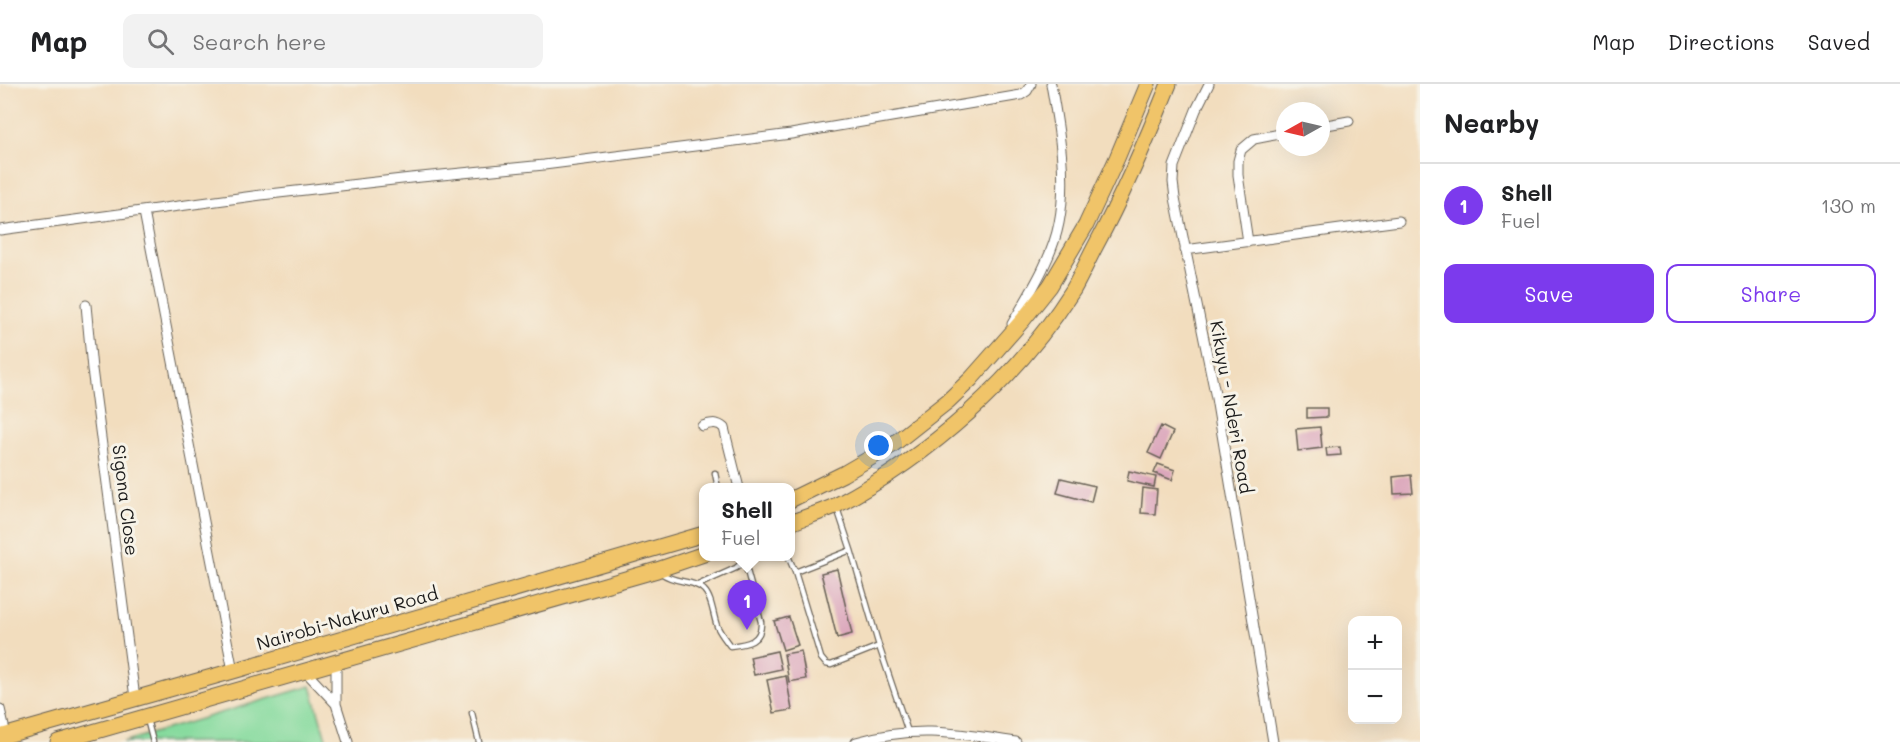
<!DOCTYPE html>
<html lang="en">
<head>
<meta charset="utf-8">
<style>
	:root { --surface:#fff; --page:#f2f2f2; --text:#202124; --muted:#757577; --line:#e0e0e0; --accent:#7c3aed }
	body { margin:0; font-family:Mali,sans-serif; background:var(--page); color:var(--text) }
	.controls { position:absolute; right:18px; bottom:18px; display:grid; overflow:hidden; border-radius:12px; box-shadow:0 6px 24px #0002 }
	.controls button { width:54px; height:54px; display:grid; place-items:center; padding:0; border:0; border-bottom:2px solid var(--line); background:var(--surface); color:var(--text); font:30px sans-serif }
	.compass { position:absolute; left:1276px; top:18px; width:54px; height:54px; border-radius:50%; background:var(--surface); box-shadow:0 6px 24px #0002; rotate:262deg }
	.you { position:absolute; left:879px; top:362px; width:21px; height:21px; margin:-15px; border:4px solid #fff; border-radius:50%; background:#1a73e8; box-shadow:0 0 0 9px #1a73e833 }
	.badge { display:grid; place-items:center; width:39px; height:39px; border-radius:50%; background:var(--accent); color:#fff; font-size:20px; font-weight:700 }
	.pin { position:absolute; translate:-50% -50px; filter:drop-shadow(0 2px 3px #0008) }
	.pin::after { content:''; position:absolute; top:32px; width:21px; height:18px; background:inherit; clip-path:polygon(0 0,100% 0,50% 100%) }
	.popup { position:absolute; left:699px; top:399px; width:96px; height:78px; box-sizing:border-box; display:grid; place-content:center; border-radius:12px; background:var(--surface); filter:drop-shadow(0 2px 4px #0005); font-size:20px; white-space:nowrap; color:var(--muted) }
	.popup b { font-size:22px; color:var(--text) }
	.popup::after { content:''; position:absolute; left:50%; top:100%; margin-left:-12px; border:12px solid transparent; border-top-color:var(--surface) }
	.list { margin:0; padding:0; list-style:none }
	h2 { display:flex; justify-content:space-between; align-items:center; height:78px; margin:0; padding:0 24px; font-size:26px }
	h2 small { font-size:20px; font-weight:400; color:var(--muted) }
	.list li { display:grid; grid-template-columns:39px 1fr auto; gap:18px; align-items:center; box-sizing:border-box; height:84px; padding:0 24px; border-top:2px solid var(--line) }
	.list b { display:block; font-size:22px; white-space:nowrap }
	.list p { margin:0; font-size:20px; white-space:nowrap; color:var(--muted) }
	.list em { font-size:20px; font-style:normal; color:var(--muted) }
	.actions { display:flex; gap:12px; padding:18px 24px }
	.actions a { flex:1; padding:14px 0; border:2px solid var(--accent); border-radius:12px; text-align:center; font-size:21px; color:var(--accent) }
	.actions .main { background:var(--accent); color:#fff }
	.icon { flex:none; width:33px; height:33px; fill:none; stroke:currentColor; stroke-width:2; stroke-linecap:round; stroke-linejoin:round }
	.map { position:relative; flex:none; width:1420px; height:658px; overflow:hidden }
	header { display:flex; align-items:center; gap:36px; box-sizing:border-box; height:84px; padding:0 30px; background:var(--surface); border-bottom:2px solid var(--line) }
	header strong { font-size:28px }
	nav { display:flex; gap:33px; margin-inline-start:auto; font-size:21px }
	.search { width:420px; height:54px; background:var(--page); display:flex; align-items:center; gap:15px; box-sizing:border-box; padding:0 21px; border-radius:12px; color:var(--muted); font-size:22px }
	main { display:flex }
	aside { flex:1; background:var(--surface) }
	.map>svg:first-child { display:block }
	.green { fill:#85da9d; stroke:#507b5c; stroke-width:1.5 }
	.building { fill:#dca7bc }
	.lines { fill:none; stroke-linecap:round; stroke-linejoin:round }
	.service-casing { stroke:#676055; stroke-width:7 }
	.minor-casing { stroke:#676055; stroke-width:11 }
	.trunk-casing { stroke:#676055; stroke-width:17 }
	.service { stroke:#fff; stroke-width:4.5 }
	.minor { stroke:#fff; stroke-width:9 }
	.trunk { stroke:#f0c469; stroke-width:15 }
	.labels { text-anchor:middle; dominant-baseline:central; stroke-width:6; stroke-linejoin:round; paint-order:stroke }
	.street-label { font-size:18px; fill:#1c1c1c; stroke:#f7f3e8 }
</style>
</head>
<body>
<header>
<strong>Map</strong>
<div class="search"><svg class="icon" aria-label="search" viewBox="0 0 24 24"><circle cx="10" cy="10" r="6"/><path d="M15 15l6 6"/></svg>Search here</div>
<nav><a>Map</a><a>Directions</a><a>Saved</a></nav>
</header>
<main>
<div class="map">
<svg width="1420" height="658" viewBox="0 0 1420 658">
	<rect width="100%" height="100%" fill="#f7f3e8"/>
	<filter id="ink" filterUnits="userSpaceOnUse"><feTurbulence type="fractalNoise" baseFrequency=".0167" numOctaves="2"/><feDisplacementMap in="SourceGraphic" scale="12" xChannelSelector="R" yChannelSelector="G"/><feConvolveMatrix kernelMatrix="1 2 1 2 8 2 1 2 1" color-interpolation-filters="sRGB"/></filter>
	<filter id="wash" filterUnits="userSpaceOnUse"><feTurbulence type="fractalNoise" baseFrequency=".008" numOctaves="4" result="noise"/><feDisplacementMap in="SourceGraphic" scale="24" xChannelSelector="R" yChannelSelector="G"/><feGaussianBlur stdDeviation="1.35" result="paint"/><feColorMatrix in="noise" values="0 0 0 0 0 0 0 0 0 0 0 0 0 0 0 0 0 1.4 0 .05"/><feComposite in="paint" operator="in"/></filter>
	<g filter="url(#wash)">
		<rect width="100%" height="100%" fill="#f2ddbe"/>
		<path class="green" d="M311,602L327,658H123Z"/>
		<g id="blocks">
			<path class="building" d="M1307,324H1327V333L1307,334Z
				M1161,342L1173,348L1161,375L1148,369Z
				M1320,343L1322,364L1298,367L1296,345Z
				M1340,363L1341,371L1327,372L1326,364Z
				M1158,380L1175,386L1172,396L1154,389Z
				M1129,387L1156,393L1154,403L1127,397Z
				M1411,391L1413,409L1394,410L1393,393Z
				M1061,394L1095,402L1091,418L1057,409Z
				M1143,404L1157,406L1155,430L1141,429Z
				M837,485L852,550L837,554L821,489Z
				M789,533L798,561L783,566L774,537Z
				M777,567L781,585L754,591L750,573Z
				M801,567L806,595L789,598L784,570Z
				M786,592L792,626L774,629L767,596Z"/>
		</g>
	</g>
	<g filter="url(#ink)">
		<use href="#blocks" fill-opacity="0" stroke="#676055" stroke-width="1.5"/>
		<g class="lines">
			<defs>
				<path id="service" d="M715,389L718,404
					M851,466L879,562L908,648
					M788,472L795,488L851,466L837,424
					M795,488L821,574L826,580L831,581L879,562
					M661,489C676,500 692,495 704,506C712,514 713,531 717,542C720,549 725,555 730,562C747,560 762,558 761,538L743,472
					M698,501L736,484L744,477
					M472,629L479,658
					M147,635L153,658"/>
				<path id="minor" d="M1209,0L1196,26L1174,82L1173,98L1175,114L1216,314L1273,658
					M1321,42L1349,37
					M144,128L233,587
					M0,146L261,111L411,94L544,81L791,50L1021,11L1027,7L1031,0
					M1248,158L1238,91V77L1241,66L1254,55L1285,49
					M1185,166L1399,137
					M86,221L92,285L135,614
					M1012,240C1030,209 1052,175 1059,139C1068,94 1059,45 1051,0
					M702,342C710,340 717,337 724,344L739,404
					M336,578V620L348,658
					M305,587L336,620
					M0,625L6,651
					M856,658C916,641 956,649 1016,658"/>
				<path id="trunk" d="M790,416L843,390L891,362L948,317L971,295L1023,236L1050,202L1086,141L1117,74L1148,0
					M790,439C806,433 822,428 837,421C931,371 1016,296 1073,206C1081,192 1088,176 1096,161C1124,109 1147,55 1169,0
					M0,653L233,587L704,450
					M58,658L657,486L704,470"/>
			</defs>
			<use href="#service" class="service-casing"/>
			<use href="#minor" class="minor-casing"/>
			<use href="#trunk" class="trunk-casing"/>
			<use href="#service" class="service"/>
			<use href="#minor" class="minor"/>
			<use href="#trunk" class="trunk"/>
		</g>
	</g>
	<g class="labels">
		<g class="street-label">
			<text transform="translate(1232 323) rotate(80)">Kikuyu - Nderi Road</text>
			<text transform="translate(126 416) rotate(83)">Sigona Close</text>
			<text transform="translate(347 534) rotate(-16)">Nairobi-Nakuru Road</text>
		</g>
	</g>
</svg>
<div class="controls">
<button>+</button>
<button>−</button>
</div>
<svg class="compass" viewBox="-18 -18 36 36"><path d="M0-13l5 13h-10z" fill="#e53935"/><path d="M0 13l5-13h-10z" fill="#757577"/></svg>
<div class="you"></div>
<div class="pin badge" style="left:747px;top:546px">1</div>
<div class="popup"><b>Shell</b>Fuel</div>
</div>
<aside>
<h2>Nearby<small></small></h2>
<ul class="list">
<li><span class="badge">1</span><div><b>Shell</b><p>Fuel</p></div><em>130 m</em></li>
</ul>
<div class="actions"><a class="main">Save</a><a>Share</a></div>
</aside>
</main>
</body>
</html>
